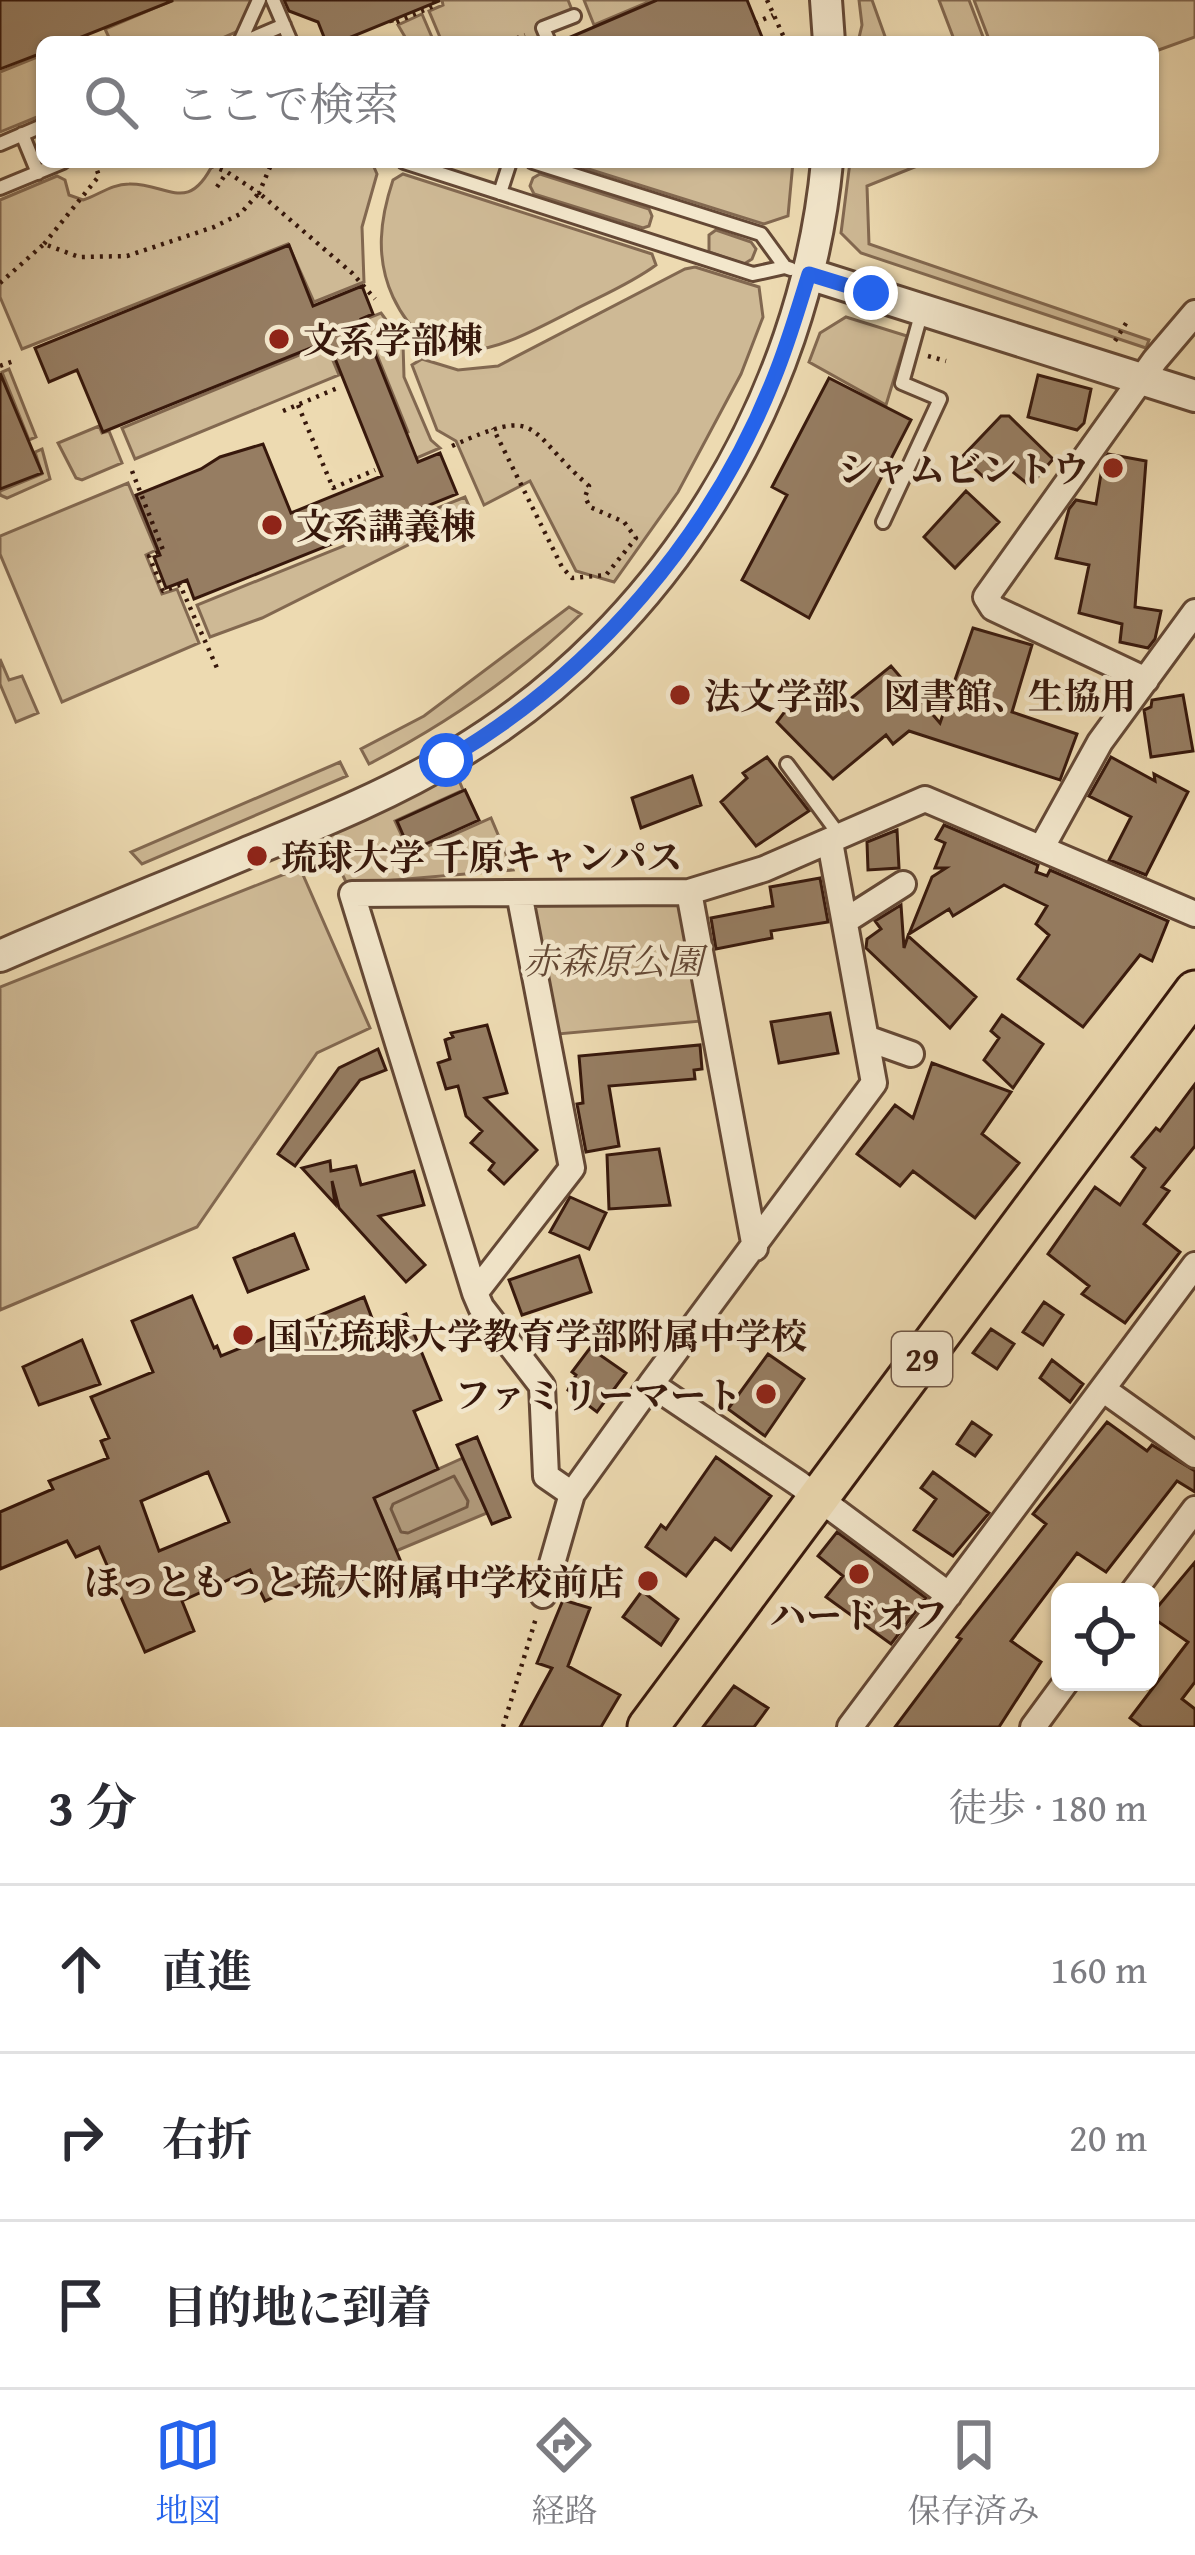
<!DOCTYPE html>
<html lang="ja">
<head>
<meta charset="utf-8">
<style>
	:root { --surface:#fff; --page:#f2f2f3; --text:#2b2b33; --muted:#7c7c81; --line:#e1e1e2; --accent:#2563eb }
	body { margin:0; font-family:"Gentium Book Plus","Noto Serif JP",serif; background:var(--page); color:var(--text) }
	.controls { position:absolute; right:36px; bottom:36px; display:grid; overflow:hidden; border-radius:18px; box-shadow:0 3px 9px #0004 }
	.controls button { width:108px; height:108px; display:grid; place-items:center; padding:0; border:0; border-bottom:3px solid var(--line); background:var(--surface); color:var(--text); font:60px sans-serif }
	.stop { position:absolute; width:36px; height:36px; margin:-27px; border:9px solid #2563eb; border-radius:50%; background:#fff }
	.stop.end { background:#2563eb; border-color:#fff; box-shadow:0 3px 12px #0008 }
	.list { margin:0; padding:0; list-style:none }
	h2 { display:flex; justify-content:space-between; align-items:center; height:156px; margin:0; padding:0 48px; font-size:51px }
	h2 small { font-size:39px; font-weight:400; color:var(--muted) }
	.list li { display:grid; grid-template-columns:78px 1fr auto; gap:36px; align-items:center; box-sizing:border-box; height:168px; padding:0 48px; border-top:3px solid var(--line) }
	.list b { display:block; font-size:45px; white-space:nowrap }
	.list em { font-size:39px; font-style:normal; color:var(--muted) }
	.icon { flex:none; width:66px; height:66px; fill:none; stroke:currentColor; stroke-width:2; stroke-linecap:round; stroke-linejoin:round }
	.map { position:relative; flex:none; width:1195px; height:1727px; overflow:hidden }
	.search { position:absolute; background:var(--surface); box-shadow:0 3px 9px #0004; left:36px; right:36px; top:36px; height:132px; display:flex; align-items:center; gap:30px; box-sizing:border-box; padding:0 42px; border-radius:18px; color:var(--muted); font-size:45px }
	.sheet { height:660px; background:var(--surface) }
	nav { display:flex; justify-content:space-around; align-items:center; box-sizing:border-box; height:168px; border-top:3px solid var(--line); background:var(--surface); font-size:33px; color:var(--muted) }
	nav a { display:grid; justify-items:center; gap:6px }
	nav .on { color:var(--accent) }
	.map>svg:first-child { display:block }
	.green { fill:#ceb995; stroke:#826850; stroke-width:3 }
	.water { fill:#af9879; stroke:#7f654d; stroke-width:3 }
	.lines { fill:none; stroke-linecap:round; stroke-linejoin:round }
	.shore { stroke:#735842; stroke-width:3 }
	.building { fill:#967d62; stroke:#37180c; stroke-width:3; fill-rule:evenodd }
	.service-casing { stroke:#644835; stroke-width:18 }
	.minor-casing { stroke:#644835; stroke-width:30 }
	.tertiary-casing { stroke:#644835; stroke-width:36 }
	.primary-casing { stroke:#37180c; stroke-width:45 }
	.path { stroke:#37180c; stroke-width:4.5; stroke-dasharray:3 6; stroke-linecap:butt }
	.service { stroke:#f3e7cc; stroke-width:12 }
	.minor { stroke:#f3e7cc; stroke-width:24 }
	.tertiary { stroke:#f3e7cc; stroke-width:30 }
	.primary { stroke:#eddab1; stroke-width:39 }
	.route { stroke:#2563eb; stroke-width:15 }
	.poi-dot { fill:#8f2418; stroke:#f3e7cc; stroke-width:4.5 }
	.labels { text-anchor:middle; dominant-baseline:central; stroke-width:9; stroke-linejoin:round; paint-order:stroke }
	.shield { fill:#f3e7cc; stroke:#6f5646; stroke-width:3 }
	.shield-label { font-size:33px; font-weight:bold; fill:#37180c }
	.poi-label { font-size:36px; font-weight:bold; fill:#37180c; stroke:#f3e7cc; text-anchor:start }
	.park-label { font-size:36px; font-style:italic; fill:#644835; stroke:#f3e7cc }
</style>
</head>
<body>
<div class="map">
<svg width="1195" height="1727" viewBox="0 0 1195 1727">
	<rect width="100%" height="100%" fill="#eddab1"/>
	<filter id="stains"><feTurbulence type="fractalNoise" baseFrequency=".00167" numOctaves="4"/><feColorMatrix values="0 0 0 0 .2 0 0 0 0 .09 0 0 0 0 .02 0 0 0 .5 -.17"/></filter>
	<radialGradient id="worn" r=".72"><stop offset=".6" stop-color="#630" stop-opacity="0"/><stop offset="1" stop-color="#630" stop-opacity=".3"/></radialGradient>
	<path class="green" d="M173,0H251L253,4L238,31L213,42H111L105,29Z
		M442,0H568L572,10L537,24L544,42H442L429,11L443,5Z
		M584,0H653L594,25Z
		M859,0H872L887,42H858L862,25Z
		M939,0H969L985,42H955Z
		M974,0H1195V37L1153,52V42H990Z
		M422,14L434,42H408L398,25Z
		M42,55V115L0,132V72Z
		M214,162H363L373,165L377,174L362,227L364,282L314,302L288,244L22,349L0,297V200L57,176L65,180L69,195L83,200C99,195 111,184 129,184C168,183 188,216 214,162Z
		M566,162L625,165L793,162L788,216L764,224Z
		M850,162H927L867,186L869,244L1149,340L1146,348L861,253L841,233Z
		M403,174L652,254L656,265C632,283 601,296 574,310C509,343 436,388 393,297C375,258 380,219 393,180Z
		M540,174L649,209L652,216L649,226L643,228L534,194L530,186L533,178Z
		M716,230L751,242L756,249L752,259L744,264L709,252V235Z
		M695,267L759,287L763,317L741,374L678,492L614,582L576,571L530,481L484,505L456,441L437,430L412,365L422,359L458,370L498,366L685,269Z
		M381,313L403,343L404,377L431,440L440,448L412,460L402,436L408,432L363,320Z
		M846,317L907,336L886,405L809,362L820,333Z
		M326,344L339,375L135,459L122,428Z
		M9,369L36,437L29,440L2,372Z
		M99,426L102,433L109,431L122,463L82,480L76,478L58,443Z
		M42,449L50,479L7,498L0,495V491L42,474L35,452Z
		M128,483L156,550L146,555L162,594L177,589L199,643L62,702L0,554V536Z
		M465,497L472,513L262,618L210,637L197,605Z
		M569,607L581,614C517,676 448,723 369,764L361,749L424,716Z
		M0,659L9,680L22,676L38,713L16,722L0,684Z
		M340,762L347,776L142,864L131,852Z
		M455,771L463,790L395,821L410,854L491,818L513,870L347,884L324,837Z
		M300,868L370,1028L317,1053L197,1227L0,1310V987Z
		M689,892L713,1020L547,1035L519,893Z"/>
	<path class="water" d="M463,1458L487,1513L396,1551L374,1498Z"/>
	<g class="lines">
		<path class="shore" d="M454,1476L468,1501L467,1507L408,1533L401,1532L391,1509L393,1504Z"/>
	</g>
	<path class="building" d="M0,0H172V1L69,42H42V53L0,69Z
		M284,0H439V1L339,42H326L318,22L289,11Z
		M657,0H747L764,42H559Z
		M289,245L313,306L362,286L373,314L361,319L418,462L440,453L457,494L194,599L187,580L166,588L154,557L160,555L136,495L201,469L220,457L263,444L291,513L382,476L328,341L103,432L77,370L49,382L35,348Z
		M0,373L42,473L0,489Z
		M1038,375L1091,389L1084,423L1077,430L1028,417Z
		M829,378L911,420L809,618L742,580L787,495L772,487Z
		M1001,416H1009L1053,459L1030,486L1008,468L990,483L962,457Z
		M1108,454L1146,461L1135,607L1161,611L1155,639L1148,648L1120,642L1122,624L1079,613L1089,565L1056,558L1069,509L1076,500L1096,504L1103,462Z
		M966,491L999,522L955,568L924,537Z
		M973,628L1032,645L1012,712L1077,734L1060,780L909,731L893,744L886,735L833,779L777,722L806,683L833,713L891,666L940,723Z
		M1183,695L1193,751L1151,757L1144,710L1151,707L1152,700Z
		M767,757L809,811L756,846L721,802L747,778L743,773Z
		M1111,757L1155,781L1154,774L1188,792L1146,875L1109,860L1131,817L1089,796Z
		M692,776L701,805L641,828L632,798Z
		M465,790L479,820L410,851L397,821Z
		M944,825L1038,865L1036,872L1047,876L1050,870L1168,921L1152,961L1140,955L1083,1027L1018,979L1049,935L1036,924L1047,906L1004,885L953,916L949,909L909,934L932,877L946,868H935L945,843L936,839Z
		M897,830L899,868L868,870L867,842Z
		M820,878L828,922L771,931L772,938L716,949L711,918L773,906L770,887Z
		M901,905L904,948L908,936L976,997L950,1028L866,948L867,939L881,929L875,921Z
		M830,1013L838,1053L779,1063L771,1022Z
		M1002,1015L1043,1044L1013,1088L984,1060L999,1038L991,1031Z
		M487,1025L507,1093L485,1098L537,1150L504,1184L489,1170L494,1163L471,1143L482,1131L466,1116L458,1086L446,1089L438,1063L450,1059L445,1040L453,1037L451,1033Z
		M700,1045L702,1069L694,1070L695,1079L609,1086L619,1146L586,1152L577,1104L583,1103L579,1056Z
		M378,1049L386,1070L360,1080L295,1166L278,1154L339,1068Z
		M932,1063L1011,1092L982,1134L1019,1163L975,1218L913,1171L900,1186L857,1154L895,1105L913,1118Z
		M1195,1084V1146L1162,1187L1169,1191L1144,1224L1180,1252L1125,1323L1082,1294L1089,1286L1048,1254L1095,1187L1120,1205L1145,1168L1132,1157L1156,1128L1160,1131Z
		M659,1149L670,1205L609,1209L607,1155Z
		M330,1161L331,1171L356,1166L361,1185L414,1171L424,1205L379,1216L425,1265L406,1282L339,1208L332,1181L335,1204L302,1168Z
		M570,1197L606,1213L589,1249L550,1232Z
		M294,1234L308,1269L248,1292L234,1258Z
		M579,1256L591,1292L522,1315L509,1280Z
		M192,1296L214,1348L217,1346L221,1356L364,1297L375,1326L406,1314L441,1400L414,1411L438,1469L374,1498L401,1562L337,1591L330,1572L265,1601L250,1570L182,1601L194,1631L145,1652L99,1547L76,1557L67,1541L0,1569V1512L53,1489L49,1481L108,1458L101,1441L109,1438L91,1397L153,1372L132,1321ZM208,1472L229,1522L159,1551L141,1501Z
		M1044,1302L1063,1315L1043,1345L1023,1332Z
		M991,1329L1014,1344L997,1369L973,1353Z
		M82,1340L100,1384L39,1405L23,1367Z
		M590,1348L626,1373L597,1412L568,1390L576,1375L572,1372Z
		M768,1354L804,1379L765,1436L728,1409Z
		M1052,1360L1083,1384L1070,1402L1040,1378Z
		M972,1422L991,1435L975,1456L957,1444Z
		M1107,1422L1147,1451L1152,1445L1195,1471V1492L1177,1481L1106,1572L1077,1553L1011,1641L1041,1662L999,1727H895L961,1639L957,1637L1046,1524L1033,1514Z
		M477,1437L510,1517L492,1524L457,1445Z
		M716,1457L771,1496L731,1550L715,1538L686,1576L646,1547L661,1525L666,1529Z
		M933,1472L989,1513L953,1556L914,1530L936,1499L921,1488Z
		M837,1532L926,1598L891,1644L826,1597L843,1576L818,1556Z
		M1195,1562V1682L1182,1699L1195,1709V1727H1142L1130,1718L1188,1642L1150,1616Z
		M642,1591L678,1619L661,1645L623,1617Z
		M563,1600L590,1608L568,1666L620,1695L601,1727H520L552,1668L537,1663Z
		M734,1686L768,1708L754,1727H703Z"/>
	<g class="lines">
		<defs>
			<path id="service" d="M273,0L291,42
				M240,42L259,0
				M244,42L284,25
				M549,42L543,28L574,16
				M22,134L38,173
				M0,144L42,126
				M404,162L753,274L785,267
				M533,162L761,234L785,267L791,269
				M0,188L63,162
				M500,193L510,162
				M883,522L940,399L902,383L922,311
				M787,764L840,836"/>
			<path id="minor" d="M1146,680L993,608L986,597L1155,360L1195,313
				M1042,847L1100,742L1195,612
				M689,892L755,1248
				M519,893L572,1168L475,1293L481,1307L542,1386L546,1476L572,1494L543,1595
				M845,921L903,884
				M866,1038L911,1054
				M475,1293L352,894L689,892L764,869L925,799L1195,914
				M651,1384L874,1083L830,842
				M1104,1390L1195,1455
				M572,1494L651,1384L798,1483L949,1595
				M1133,1592L1195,1509
				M850,1727L1195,1265
				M1033,1727L1066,1682"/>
			<path id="tertiary" d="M826,0L829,42
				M809,274L1195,396
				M0,956C81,921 163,888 244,854C317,824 392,794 459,753C665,629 805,400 827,162"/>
			<path id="primary" d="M648,1727L1195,991"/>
		</defs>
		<use href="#service" class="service-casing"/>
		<use href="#minor" class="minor-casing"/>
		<use href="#tertiary" class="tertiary-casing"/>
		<use href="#primary" class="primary-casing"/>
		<path class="path" d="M767,0L786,42
			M391,20L392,24L436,5L434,0
			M755,23L773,15
			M82,37L84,42
			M508,42L525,35
			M203,162L227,172L259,193L270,167
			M217,187L227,172
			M44,244L99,176L94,162
			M0,283L44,244L79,257L127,256L214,227L240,214L259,193L352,273L375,299
			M1115,341L1128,320
			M928,356L946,361
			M0,366L14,361
			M298,405L333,488L375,470
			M283,411L340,387
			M452,446C543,405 524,429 589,486L585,497L590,507L624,522L636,538L606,575L572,578L562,567L493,428
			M132,471L163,550L149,556L163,591L180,585L217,668
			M503,1727L536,1618"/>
		<use href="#service" class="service"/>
		<use href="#minor" class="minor"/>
		<use href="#tertiary" class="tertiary"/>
		<use href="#primary" class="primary"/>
	</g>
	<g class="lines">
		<path class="route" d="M446,760C593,674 711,537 774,378C788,344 798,309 809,274L871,293"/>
	</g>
	<g class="poi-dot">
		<circle cx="279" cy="339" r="12"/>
		<circle cx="1113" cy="468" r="12"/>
		<circle cx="272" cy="525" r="12"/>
		<circle cx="680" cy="695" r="12"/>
		<circle cx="257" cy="856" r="12"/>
		<circle cx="243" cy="1335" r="12"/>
		<circle cx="766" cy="1394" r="12"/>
		<circle cx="859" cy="1574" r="12"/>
		<circle cx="648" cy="1581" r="12"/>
	</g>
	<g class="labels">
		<rect class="shield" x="892" y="1332" width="60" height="54" rx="9"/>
		<g class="shield-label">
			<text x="922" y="1359">29</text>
		</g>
		<g class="poi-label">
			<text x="303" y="339">文系学部棟</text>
			<text x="1089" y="468" text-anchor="end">シャムビントウ</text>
			<text x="296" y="525">文系講義棟</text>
			<text x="704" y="695">法文学部、図書館、生協用</text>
			<text x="281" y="856">琉球大学 千原キャンパス</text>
			<text x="267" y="1335">国立琉球大学教育学部附属中学校</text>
			<text x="742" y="1394" text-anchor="end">ファミリーマート</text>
			<text x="624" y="1581" text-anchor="end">ほっともっと琉大附属中学校前店</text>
			<text x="859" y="1614" text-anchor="middle">ハードオフ</text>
		</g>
		<g class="park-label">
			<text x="613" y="960">赤森原公園</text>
		</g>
	</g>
	<rect width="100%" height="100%" filter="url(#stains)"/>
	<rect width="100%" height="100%" fill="url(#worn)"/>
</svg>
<div class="controls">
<button><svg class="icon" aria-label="locate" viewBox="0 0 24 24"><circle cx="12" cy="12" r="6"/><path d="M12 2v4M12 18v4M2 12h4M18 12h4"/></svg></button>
</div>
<div class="stop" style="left:446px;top:760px"></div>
<div class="stop end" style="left:871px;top:293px"></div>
<div class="search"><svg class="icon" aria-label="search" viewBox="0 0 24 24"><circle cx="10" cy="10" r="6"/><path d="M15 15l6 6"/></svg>ここで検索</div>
</div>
<section class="sheet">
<h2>3 分<small>徒歩 · 180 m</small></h2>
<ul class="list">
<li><svg class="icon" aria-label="ahead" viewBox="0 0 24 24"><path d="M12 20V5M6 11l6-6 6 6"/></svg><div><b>直進</b></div><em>160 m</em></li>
<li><svg class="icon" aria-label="right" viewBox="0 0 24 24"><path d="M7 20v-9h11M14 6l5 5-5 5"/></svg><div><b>右折</b></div><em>20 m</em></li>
<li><svg class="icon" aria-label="arrive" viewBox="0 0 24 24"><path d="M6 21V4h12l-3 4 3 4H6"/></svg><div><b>目的地に到着</b></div></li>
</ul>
</section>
<nav>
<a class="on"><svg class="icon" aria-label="map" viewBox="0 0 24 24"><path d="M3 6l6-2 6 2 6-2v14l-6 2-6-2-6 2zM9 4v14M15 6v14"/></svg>地図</a>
<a><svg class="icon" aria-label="directions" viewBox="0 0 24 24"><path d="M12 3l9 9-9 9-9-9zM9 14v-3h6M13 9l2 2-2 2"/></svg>経路</a>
<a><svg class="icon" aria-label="saved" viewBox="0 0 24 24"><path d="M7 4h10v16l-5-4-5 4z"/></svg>保存済み</a>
</nav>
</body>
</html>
